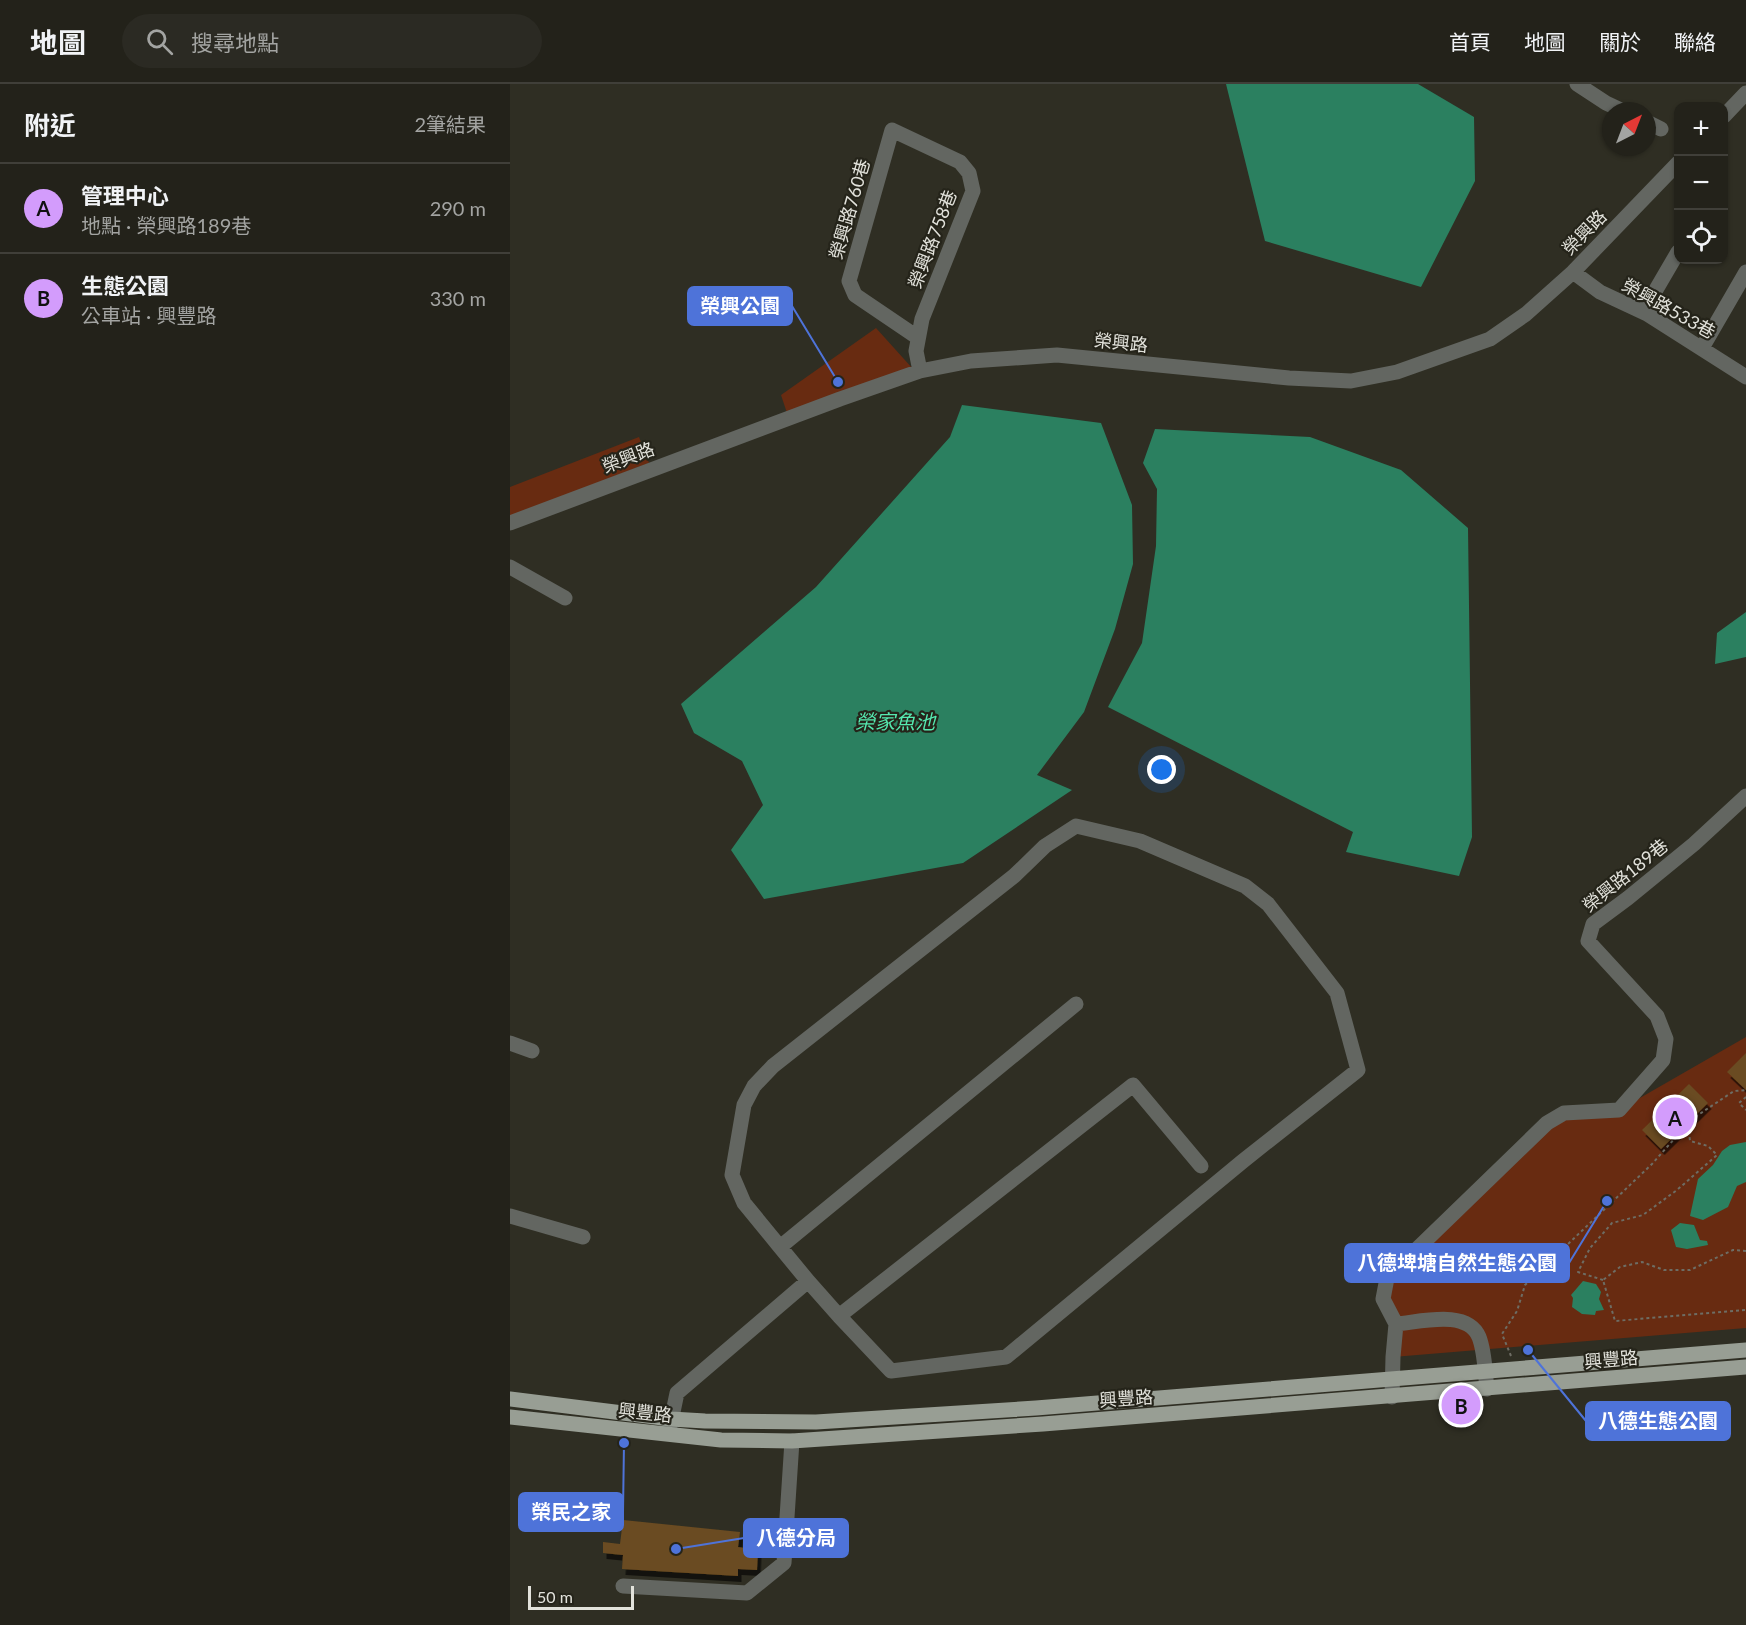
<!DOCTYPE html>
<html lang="zh-TW">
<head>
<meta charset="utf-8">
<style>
	:root { --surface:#23221a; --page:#2b2a23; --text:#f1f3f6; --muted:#a3a4a2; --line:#403f39; --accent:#d39cfc }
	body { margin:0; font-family:Lato,"Noto Sans TC",sans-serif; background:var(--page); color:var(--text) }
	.controls { position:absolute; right:18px; top:18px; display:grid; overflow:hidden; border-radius:12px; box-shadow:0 2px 4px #0004 }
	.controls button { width:54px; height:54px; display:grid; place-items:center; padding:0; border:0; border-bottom:2px solid var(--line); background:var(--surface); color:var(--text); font:30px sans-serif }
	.compass { position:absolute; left:1092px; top:18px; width:54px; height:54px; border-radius:50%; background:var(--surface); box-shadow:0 2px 4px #0004; rotate:42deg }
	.scale { position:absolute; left:18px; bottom:15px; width:106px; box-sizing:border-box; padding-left:6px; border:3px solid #e2e2db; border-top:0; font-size:16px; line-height:21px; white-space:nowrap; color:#e2e2db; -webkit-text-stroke:4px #25241a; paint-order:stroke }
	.you { position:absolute; left:652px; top:686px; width:21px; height:21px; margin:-15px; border:4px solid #fff; border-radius:50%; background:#1a73e8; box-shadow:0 0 0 9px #1a73e833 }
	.badge { display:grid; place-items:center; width:39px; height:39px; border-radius:50%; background:var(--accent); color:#111; font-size:20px; font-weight:700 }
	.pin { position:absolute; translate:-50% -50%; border:3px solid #fff; box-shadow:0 2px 6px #0006 }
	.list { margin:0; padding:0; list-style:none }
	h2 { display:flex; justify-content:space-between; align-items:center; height:78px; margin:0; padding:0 24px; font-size:26px }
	h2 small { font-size:20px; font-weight:400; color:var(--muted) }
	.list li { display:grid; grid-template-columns:39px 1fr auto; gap:18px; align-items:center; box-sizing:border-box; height:90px; padding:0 24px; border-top:2px solid var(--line) }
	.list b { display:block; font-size:22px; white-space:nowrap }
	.list p { margin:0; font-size:20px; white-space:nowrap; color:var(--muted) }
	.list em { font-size:20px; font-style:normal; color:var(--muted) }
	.icon { flex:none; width:33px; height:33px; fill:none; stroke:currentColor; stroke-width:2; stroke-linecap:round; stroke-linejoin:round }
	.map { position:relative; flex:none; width:1236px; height:1541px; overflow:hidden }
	header { display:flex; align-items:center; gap:36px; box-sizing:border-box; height:84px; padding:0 30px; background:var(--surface); border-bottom:2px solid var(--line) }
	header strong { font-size:28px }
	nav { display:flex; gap:33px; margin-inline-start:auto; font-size:21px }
	.search { width:420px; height:54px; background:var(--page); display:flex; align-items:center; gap:15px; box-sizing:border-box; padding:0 21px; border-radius:33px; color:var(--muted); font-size:22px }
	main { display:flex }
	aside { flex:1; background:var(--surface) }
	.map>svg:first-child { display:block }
	.green { fill:#682b11 }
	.water { fill:#2b8060 }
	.building { fill:#6b4b20; filter:url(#shadow) }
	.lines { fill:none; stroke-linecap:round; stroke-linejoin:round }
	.path { stroke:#6e6d64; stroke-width:2; stroke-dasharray:3 3; stroke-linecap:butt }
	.minor { stroke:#636661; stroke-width:15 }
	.major { stroke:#989e94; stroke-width:15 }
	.labels { text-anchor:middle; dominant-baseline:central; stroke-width:4.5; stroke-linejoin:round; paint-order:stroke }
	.street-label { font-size:18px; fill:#e2e2db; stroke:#25241a }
	.water-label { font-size:20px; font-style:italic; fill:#55e9b0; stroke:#25241a }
	.leader { fill:none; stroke:#4e73d9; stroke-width:2 }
	.callout-dot { fill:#4e73d9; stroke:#25241a; stroke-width:2 }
	.callout { fill:#4e73d9; stroke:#4e73d9; stroke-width:2 }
	.callout-label { font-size:20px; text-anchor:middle; font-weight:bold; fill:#fff }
</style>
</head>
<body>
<header>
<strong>地圖</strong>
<div class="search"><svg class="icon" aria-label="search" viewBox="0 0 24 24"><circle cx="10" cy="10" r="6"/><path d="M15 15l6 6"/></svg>搜尋地點</div>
<nav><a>首頁</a><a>地圖</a><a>關於</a><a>聯絡</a></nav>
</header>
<main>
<aside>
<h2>附近<small>2筆結果</small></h2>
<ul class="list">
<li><span class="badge">A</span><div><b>管理中心</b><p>地點 · 榮興路189巷</p></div><em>290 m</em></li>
<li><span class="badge">B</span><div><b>生態公園</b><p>公車站 · 興豐路</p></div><em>330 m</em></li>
</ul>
</aside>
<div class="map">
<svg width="1236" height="1541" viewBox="0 0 1236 1541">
	<defs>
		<filter id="shadow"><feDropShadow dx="3.5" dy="6" stdDeviation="0" flood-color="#0009"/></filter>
	</defs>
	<rect width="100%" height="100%" fill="#2f2e23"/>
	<path class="green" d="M366,244L403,285L277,329L271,311Z
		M129,353L139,379L0,433V403Z
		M1236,953V1244L883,1273L877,1194L1037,1039L1109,1026Z"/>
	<path class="water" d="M716,0H908L964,33L965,97L911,203L755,157Z
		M452,321L591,339L622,421L623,480L605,545L574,628L527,691L562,706L453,779L254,815L221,766L253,721L232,677L184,649L171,620L306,503L440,353Z
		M645,345L800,353L891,386L958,444L962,753L949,792L836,768L843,748L598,623L632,559L646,462L647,405L633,379Z
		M1236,528V573L1205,580L1207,549Z
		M1236,1058V1098L1227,1102L1218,1123L1193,1136L1180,1132L1188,1095L1203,1081L1212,1067L1220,1061Z
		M1170,1139L1184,1141L1190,1156L1197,1157L1198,1161L1177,1165L1166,1163L1161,1146Z
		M1073,1197L1086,1200L1091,1208L1089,1215L1094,1226L1086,1227L1085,1231L1072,1230L1062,1223L1063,1214L1061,1211Z"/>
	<path class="building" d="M1236,969V1006L1217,988Z
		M1179,1000L1198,1019L1151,1065L1132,1046Z
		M113,1436L230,1448L228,1463L248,1466L247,1486L228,1485V1492L112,1485L113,1471L93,1469V1458L110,1460Z"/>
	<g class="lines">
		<path class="path" d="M1236,1013L1229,1019L1236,1026
			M1236,1167L1223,1166L1180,1186H1154L1132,1178L1110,1183L1093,1196L1105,1237L1236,1226
			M1093,1196L1068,1188L1080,1164L1102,1139L1133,1131L1167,1106L1207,1071L1198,1062L1180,1057L1178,1040
			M1001,1272L992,1250L1007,1227L1015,1201L1142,1080L1182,1035L1224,1007L1236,1006"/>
		<path class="minor" d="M1067,0L1096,19L1113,27
			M1214,32L1236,9
			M1137,38L1151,45
			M1063,188L1090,208L1137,230L1236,293
			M1133,228L1168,168
			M407,253L345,211L339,197L382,46L450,78L459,89L463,107L412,235L406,267L410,287
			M1192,264L1236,188
			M0,439L330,315L410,287L461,277L547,271L779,294L841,297L887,288L980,255L1016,230L1063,188L1168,79
			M0,483L55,514
			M0,959L22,967
			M0,1132L73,1153
			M270,1163L234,1119L222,1091L234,1021L244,1002L263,982L504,792L535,762L566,742L630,757L735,802L758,820L827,909L848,986L733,1077L496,1273L381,1287L329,1232
			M298,1197L270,1163L566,920
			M886,1240C911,1238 957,1225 969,1253C975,1268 975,1289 977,1305
			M882,1313L883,1273L886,1240L873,1215L877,1194L1037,1039L1054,1029L1109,1026L1153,976L1156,955L1147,932L1078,857L1083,840L1118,814L1184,760L1236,712
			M159,1347L167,1309L298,1197L329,1232L623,1001L691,1082
			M113,1502L237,1509L274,1479L282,1357"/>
		<path class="major" d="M0,1315L161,1335L195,1337L306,1338L526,1324L1236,1266
			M0,1333L211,1356L282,1357L533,1340L1236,1283"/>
	</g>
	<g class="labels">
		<g class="street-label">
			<text transform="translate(339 125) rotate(-74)">榮興路760巷</text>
			<text transform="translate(1074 148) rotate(-46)">榮興路</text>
			<text transform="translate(422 155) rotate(-69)">榮興路758巷</text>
			<text transform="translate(1159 224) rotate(29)">榮興路533巷</text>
			<text transform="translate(611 258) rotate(6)">榮興路</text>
			<text transform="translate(118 373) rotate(-21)">榮興路</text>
			<text transform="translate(1115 791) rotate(-39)">榮興路189巷</text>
			<text transform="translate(1101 1275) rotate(-5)">興豐路</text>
			<text transform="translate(616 1314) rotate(-4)">興豐路</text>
			<text transform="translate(135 1328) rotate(6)">興豐路</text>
		</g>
		<g class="water-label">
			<text x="385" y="637">榮家魚池</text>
		</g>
	</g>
	<path class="leader" d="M328 298L282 222M1097 1117L1059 1179M1018 1266L1076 1337M114 1359L113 1428M166 1465L234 1454"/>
	<g class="callout-dot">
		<circle cx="328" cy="298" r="6"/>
		<circle cx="1097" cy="1117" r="6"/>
		<circle cx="1018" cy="1266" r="6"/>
		<circle cx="114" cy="1359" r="6"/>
		<circle cx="166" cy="1465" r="6"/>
	</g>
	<g class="callout">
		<rect x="178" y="203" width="104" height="38" rx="6"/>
		<rect x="835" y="1160" width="224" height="38" rx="6"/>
		<rect x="1076" y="1318" width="144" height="38" rx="6"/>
		<rect x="9" y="1409" width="104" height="38" rx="6"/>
		<rect x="234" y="1435" width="104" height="38" rx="6"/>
	</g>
	<g class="callout-label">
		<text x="230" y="229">榮興公園</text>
		<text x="947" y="1186">八德埤塘自然生態公園</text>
		<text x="1148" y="1344">八德生態公園</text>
		<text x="61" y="1435">榮民之家</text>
		<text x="286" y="1461">八德分局</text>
	</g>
</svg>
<div class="controls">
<button>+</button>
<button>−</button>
<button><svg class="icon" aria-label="locate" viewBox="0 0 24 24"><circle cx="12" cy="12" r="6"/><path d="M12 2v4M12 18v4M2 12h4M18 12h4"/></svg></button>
</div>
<svg class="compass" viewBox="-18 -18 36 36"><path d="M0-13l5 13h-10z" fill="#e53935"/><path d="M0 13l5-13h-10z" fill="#a3a4a2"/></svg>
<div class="scale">50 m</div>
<div class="you"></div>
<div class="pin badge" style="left:1165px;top:1033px">A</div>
<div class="pin badge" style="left:951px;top:1321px">B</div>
</div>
</main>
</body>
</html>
